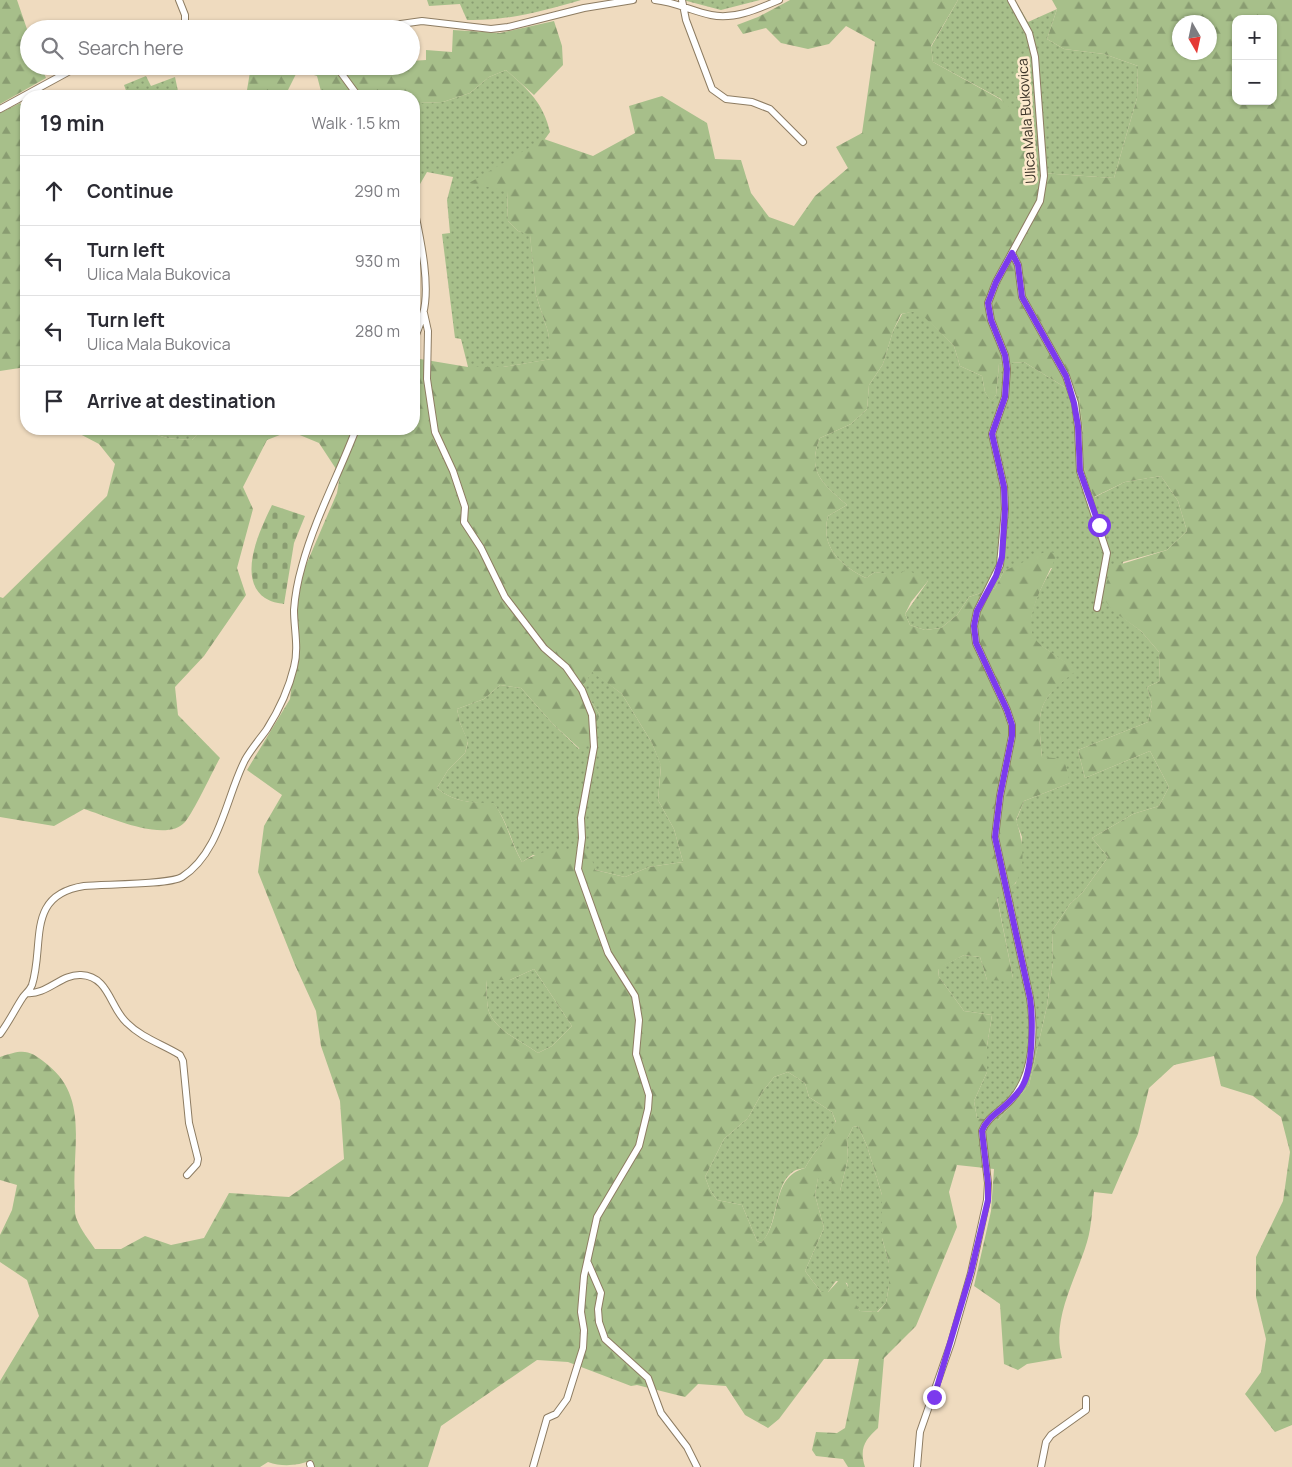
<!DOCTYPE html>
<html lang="en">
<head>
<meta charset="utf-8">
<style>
	:root { --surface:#fff; --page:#f7f7f7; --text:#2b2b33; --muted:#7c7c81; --line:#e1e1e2 }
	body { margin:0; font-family:Manrope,sans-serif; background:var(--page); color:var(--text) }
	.controls { position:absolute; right:15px; top:15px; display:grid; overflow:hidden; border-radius:10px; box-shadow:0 1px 4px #0004 }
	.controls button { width:45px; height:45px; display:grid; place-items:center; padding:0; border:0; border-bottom:1px solid var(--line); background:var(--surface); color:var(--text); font:25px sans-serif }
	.compass { position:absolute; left:1172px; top:15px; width:45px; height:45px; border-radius:50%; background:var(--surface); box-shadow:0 1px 4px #0004; rotate:171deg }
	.stop { position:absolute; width:15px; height:15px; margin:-11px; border:4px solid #7c3aed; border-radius:50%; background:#fff }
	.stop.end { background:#7c3aed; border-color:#fff; box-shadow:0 1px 5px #0008 }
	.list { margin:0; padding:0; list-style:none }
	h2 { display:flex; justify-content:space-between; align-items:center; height:65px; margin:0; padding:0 20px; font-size:21px }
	h2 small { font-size:16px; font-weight:400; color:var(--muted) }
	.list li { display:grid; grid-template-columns:32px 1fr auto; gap:15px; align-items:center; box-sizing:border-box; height:70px; padding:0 20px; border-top:1px solid var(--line) }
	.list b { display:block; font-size:19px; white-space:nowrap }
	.list p { margin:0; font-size:16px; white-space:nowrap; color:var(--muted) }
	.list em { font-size:16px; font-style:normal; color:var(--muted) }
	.icon { flex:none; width:28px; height:28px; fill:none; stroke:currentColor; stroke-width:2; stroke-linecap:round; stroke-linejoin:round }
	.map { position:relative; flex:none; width:1292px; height:1467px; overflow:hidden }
	.search { position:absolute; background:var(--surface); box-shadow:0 1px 4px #0004; left:20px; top:20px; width:400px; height:55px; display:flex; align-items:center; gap:12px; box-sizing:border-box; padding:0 18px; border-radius:28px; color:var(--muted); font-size:19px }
	.panel { position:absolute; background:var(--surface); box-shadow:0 1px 4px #0004; left:20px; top:90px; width:400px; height:345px; border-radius:20px }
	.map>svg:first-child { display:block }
	.grass { fill:url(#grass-dots) }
	.forest { fill:url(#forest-firs); fill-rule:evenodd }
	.cemetery { fill:url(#cemetery-stones) }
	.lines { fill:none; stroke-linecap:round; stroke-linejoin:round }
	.street-casing { stroke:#8d7c62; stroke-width:8 }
	.street { stroke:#fff; stroke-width:6 }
	.route { stroke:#7c3aed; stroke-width:6 }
	.labels { text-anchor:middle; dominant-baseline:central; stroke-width:5; stroke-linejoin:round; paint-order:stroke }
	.street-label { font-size:14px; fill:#3b3328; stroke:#fde9cc }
</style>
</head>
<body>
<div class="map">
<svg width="1292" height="1467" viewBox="0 0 1292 1467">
	<defs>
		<pattern id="grass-dots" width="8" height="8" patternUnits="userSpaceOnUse" patternTransform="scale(1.25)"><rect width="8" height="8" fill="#a7bf8a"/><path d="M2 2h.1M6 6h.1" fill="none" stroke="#899c71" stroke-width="1.8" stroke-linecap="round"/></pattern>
		<pattern id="forest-firs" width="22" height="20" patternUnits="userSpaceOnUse" patternTransform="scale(1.25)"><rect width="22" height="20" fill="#a7bf8a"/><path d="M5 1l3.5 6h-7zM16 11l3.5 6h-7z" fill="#899c71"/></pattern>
		<pattern id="cemetery-stones" width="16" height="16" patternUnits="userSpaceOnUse" patternTransform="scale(1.25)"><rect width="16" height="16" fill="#a7bf8a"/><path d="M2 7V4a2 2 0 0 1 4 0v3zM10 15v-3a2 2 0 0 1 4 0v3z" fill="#899c71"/></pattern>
	</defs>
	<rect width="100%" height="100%" fill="#efdbbf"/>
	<path class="grass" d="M427,0H581C543,11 507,21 467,20L460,4L429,6Z
		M683,0H760L721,10Z
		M958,0H1015L1028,22L1057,9L1047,39L1064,49L1104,54L1138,66L1137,98L1114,178L1041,173L1001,99L933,62L931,47Z
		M506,70C528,90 543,102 550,132L507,191L508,221L518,231L530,234L536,295L548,332L552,359L503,367H468L461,339L455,338L442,234L450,233L447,200L453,177L427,172L416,191L414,209V108L419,103L443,102L470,93L489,77Z
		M146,76L151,86L175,77L179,96H128L124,85Z
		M918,310L954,346L960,366L982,376L985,392L991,401L996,395L999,364L1024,362L1079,396L1083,433L1082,462L1095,497L1125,482L1161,476L1178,501L1187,531L1167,550L1123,562L1113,610L1141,631L1159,652L1160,681L1147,687L1152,704L1148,722L1078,750L1085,778L1150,751L1169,787L1159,806L1133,814L1092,838L1108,857L1083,892L1070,904L1052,931L1053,962L1047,1006L1029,1085L998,1120L977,1118L974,1101L987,1072V1046L992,1015L964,1011L939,977L938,968L964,955L980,957L987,980L1013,978L997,897L1016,883L1022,837L1016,821L1024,801L1070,783L1042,757C1037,708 1037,701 1076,670C1068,664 1040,646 1035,640C1021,622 1043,584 1052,568L1004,571L995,588L969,597L957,615L941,628L925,630L910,625L905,614L928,581L875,572L866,578C840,565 820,547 828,516L847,505C823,484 806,472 820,438L851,424L867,409L869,385L883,364L893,331L902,314Z
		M146,429H202L192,440C176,439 159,439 146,429Z
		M592,671L622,694L652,743L661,765L658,800L674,829L683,862L649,867L625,877L533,855L522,862C511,843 508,822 494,804C473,803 453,802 437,788L448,770L465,753L468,742L460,723L457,709L484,699L500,685L521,688L553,724L579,749L600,715L582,687Z
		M534,969L572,1026L552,1046L538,1053C522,1041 497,1032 489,1012C486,1003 487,989 486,980H510Z
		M788,1072L805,1083L809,1097L832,1112L836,1123C827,1139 814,1151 805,1168C802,1169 797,1169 794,1171C773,1184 779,1226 761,1243L757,1241L742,1205L717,1200L710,1190L705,1177L724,1139L748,1118L763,1091L774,1077Z
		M858,1126L867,1146L882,1195V1238L889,1263V1286L886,1303L877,1312L860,1311L851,1299L847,1283L836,1281L828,1292H821L805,1271L824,1228L815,1195L818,1177L832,1182L840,1191L848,1159L847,1139L853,1127Z"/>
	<path class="forest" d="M0,0H17L29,35V66H41L46,78L0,104Z
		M790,0H958L931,46L933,62L1000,99L1039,133L1041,173L1114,178L1137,98L1138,66L1104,54L1064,49L1047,39L1057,9L1052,0H1292V1425L1275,1432L1245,1394L1261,1372L1266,1339L1256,1297V1257L1283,1201L1290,1152L1281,1117L1253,1096L1221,1086L1214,1056L1174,1065L1149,1088L1138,1134L1112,1194L1094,1192C1092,1208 1092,1226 1087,1242C1076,1279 1051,1319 1062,1358L1027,1364L1018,1370L1004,1364L1000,1304L974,1286L991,1211L994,1169L957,1165L949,1192L957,1227L916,1326L884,1358L878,1428C865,1440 859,1448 865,1467H848L843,1459L816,1456L812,1450L816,1432L837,1433L845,1428L859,1359H824L779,1419L768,1428L745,1415L726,1386L698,1384L685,1397L637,1385L631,1386L568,1362L537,1360L441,1426L428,1467H314L312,1460C297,1466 282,1467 268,1462L260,1467H0V1381L39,1316L27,1280L0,1262V1235L12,1210L17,1185L0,1180V1057C23,1049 29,1049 48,1065C90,1099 71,1150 75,1197C75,1204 74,1214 77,1220C81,1230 89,1240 95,1249H121L145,1236L171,1245L204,1238L229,1193L289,1197L344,1159L340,1101L321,1046L316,1011L295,965L258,872L264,826L282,795L247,770L290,699L296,649L295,614L303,572L337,493L340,475L319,443L290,431L267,440L243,487L253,509L237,568L246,595L204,656L175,687L178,715L220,758C211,774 196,808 185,822C166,844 107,816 84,809L54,826L0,817V597L3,598L107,496L115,464L99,444L78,433L77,429H146C159,439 176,439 192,440L202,429H414V358L468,367H503L551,359L548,332L536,295L530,235L518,231L508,221L507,191L469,183L544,139L593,156L635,133L629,106L662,96L707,123L715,159L741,160L751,193L769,217L794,226L815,196L848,168L836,147L862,133L875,42L846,26L829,44L808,49L781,43L766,28L743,34L737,25L758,17ZM1236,19H1273V101H1236ZM1180,22H1210V52H1180ZM918,311L954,346L960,366L982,376L985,392L991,402L996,395L999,364L1024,362L1079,396L1083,433L1082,462L1094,497L1125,482L1161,476L1178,501L1187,531L1167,550L1112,567L1102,596L1113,611L1141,631L1159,652L1160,681L1147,687L1152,704L1148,722L1078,750L1085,778L1150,751L1169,787L1159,806L1133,814L1092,838L1108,857L1083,892L1070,904L1052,931L1053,962L1047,1006L1029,1085L998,1120L977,1118L974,1101L987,1072V1046L992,1015L964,1011L939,977L938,969L964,955L980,957L987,980L1008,981L1013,978L997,898C1003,893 1012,888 1016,882C1027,866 1022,837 1016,820L1024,801L1070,783L1064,759L1042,757C1037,708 1037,701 1077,670C1068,663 1041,647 1036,640C1019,621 1050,574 1057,554L1047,551L1004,571L995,588L969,597L957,615L941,628L925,630L910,625L905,614L911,602L928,581L906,569L899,575L875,572L866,578C840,565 820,547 828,516L847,505C823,484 806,472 820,438L851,424L867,409L869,385L883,364L893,331L901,314ZM592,672L622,694L652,743L661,766L658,800L674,829L683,862L649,867L625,877L595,870L590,852C563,850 546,847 522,862C511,843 507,822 494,803C473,803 453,802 437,788L448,770L465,753L468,741L460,723L457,709L484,699L500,685L521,688L553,724L580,749L588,740L600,715L582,687ZM534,969L572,1026L552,1046L538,1053C522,1041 497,1032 489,1012C486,1003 487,989 486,980H510ZM788,1072L805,1083L809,1097L832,1112L836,1122C827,1139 814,1151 805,1168C769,1178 783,1221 761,1243L757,1241L742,1205L717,1200L710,1190L705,1177L724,1139L748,1118L763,1091L774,1077ZM858,1126L867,1146L882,1195V1238L889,1263V1286L886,1303L878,1312L860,1311C852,1300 850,1287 842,1277L828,1292H821L805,1271L824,1228L815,1195L818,1178L832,1182L833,1191H840L848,1159L847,1139L853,1127Z
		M554,21L562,46L563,65L534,95L506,70L489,77L470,93L443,102L419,103L414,108V96H349L345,90L322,95L317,76L298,70L285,96H246L251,66H411V61L426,60V50L452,52L453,30L500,33Z
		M20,103L26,113V367L0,371V113Z"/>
	<path class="cemetery" d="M272,505L305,516L294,543L284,604C278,603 271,602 265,598C236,578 261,528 272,505Z"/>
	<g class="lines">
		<defs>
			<path id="street" d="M179,0L185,15V29
				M655,0C675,2 692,11 711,15C734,20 758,9 779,0
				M682,0L686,20L712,89L726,99L752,102L770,109L803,142
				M365,29L422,21L491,29L508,27L584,8L633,0
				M336,66L358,96
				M0,109L79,66
				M414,208C420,237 431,285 423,314C421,323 417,332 414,340
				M1012,253L1018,265L1022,297L1066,376L1075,403L1078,427L1080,471L1107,553L1097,608
				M424,313L428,331L427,379L433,419L435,432L453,471L465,507L464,522L481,548L505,597L544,648L566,667L582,690L592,715L594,747L581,818L582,838L578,869L608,953L635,996L639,1020L636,1054L649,1095L648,1109L639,1146L597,1217L584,1276L581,1312L584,1330L583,1348L567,1399L556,1414L547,1418L533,1467
				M27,993C47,995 61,974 81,975C109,976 110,1008 127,1023C142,1038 162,1044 180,1055L183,1061L189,1123L198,1159L197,1164L187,1175
				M0,1034C9,1022 15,1009 23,997C26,993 30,990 32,985C45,944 25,895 84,886C103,884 169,885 182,877C220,853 226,797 245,760C251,749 260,739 267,729C279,710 289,688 294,667C299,648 294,629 294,610C295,595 298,580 302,566C315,518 339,474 356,429
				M588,1263L601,1293L598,1309L599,1322L605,1339L648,1378L661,1413L687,1447L697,1467
				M310,1464L311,1467
				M917,1467L920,1432L951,1343L971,1273L987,1200L988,1183L982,1131C987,1117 1001,1111 1011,1100C1034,1075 1035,1031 1030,998L995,837L1000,796L1012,736V725L1007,710L976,643L974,626L977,611L1000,565L1005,509L1004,487L992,434L1005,397L1007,369L1005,355L991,320L988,303L996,282L1040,201L1044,176L1035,57L1029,33L1011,0
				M1041,1467L1046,1442L1051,1435L1086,1410V1399"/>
		</defs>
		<use href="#street" class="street-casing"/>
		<use href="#street" class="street"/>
	</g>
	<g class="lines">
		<path class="route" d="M934,1397L971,1272L988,1200V1183L982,1131C987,1117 1001,1111 1011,1100C1015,1096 1020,1091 1023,1085C1033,1067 1033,1018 1030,998L995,837L1000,796L1012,736V725L1007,710L976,643L974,626L977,611L996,576L1002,557L1005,509L1004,487L992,434L1005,397L1007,369L1005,355L991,320L988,303L996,282L1012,253L1018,265L1022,297L1066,376L1074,403L1078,426L1080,471L1099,525"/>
	</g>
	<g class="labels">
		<g class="street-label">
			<text transform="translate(1026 121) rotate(-94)">Ulica Mala Bukovica</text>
		</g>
	</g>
</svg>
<div class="controls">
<button>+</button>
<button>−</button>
</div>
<svg class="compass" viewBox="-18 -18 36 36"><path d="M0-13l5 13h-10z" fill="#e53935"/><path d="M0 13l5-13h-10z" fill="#7c7c81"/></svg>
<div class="stop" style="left:1099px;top:525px"></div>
<div class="stop end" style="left:934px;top:1397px"></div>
<div class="search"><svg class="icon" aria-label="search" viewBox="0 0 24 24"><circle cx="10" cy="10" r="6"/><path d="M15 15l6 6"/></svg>Search here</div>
<section class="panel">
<h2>19 min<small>Walk · 1.5 km</small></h2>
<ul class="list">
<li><svg class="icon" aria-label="ahead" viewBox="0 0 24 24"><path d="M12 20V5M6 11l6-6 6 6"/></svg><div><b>Continue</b></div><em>290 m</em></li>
<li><svg class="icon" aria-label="left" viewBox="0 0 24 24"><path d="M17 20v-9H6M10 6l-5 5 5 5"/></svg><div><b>Turn left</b><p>Ulica Mala Bukovica</p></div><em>930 m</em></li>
<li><svg class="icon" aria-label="left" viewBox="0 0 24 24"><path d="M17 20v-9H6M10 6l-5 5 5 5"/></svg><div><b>Turn left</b><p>Ulica Mala Bukovica</p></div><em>280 m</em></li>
<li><svg class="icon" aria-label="arrive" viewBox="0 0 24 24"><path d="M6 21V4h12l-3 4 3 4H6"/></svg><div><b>Arrive at destination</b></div></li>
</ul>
</section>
</div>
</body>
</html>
